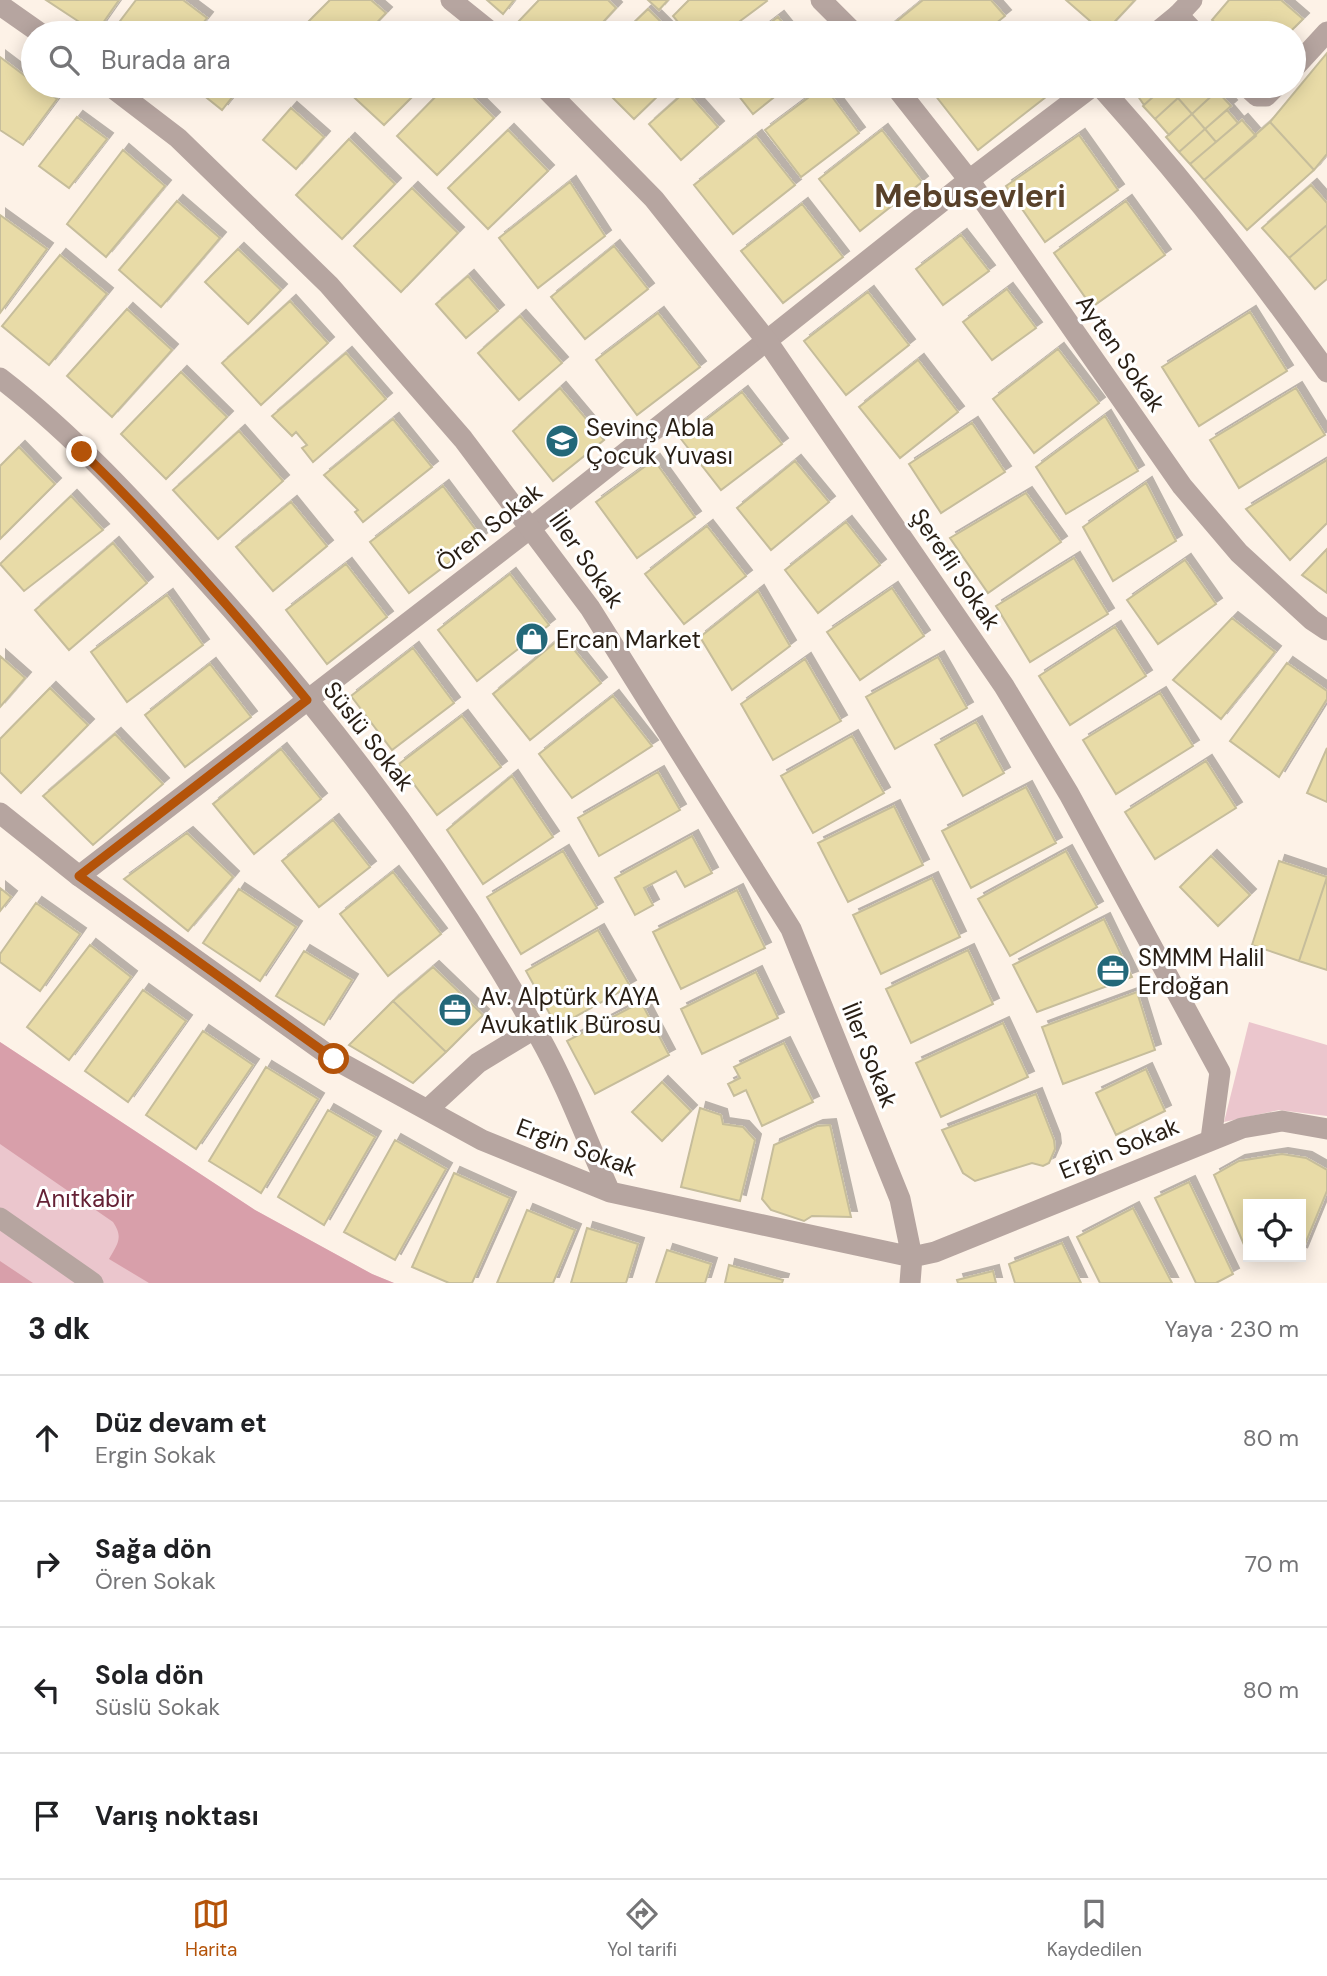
<!DOCTYPE html>
<html lang="tr">
<head>
<meta charset="utf-8">
<style>
	:root { --surface:#fff; --page:#f6f6f6; --text:#202124; --muted:#757577; --line:#e0e0e0; --accent:#b45309 }
	body { margin:0; font-family:"DM Sans",sans-serif; background:var(--page); color:var(--text) }
	.controls { position:absolute; right:21px; bottom:21px; display:grid; overflow:hidden; border-radius:0px; box-shadow:0 4px 18px #0003 }
	.controls button { width:63px; height:63px; display:grid; place-items:center; padding:0; border:0; border-bottom:2px solid var(--line); background:var(--surface); color:var(--text); font:35px sans-serif }
	.stop { position:absolute; width:21px; height:21px; margin:-16px; border:5px solid #b45309; border-radius:50%; background:#fff }
	.stop.end { background:#b45309; border-color:#fff; box-shadow:0 2px 7px #0008 }
	.list { margin:0; padding:0; list-style:none }
	h2 { display:flex; justify-content:space-between; align-items:center; height:91px; margin:0; padding:0 28px; font-size:30px }
	h2 small { font-size:23px; font-weight:400; color:var(--muted) }
	.list li { display:grid; grid-template-columns:46px 1fr auto; gap:21px; align-items:center; box-sizing:border-box; height:126px; padding:0 28px; border-top:2px solid var(--line) }
	.list b { display:block; font-size:26px; white-space:nowrap }
	.list p { margin:0; font-size:23px; white-space:nowrap; color:var(--muted) }
	.list em { font-size:23px; font-style:normal; color:var(--muted) }
	.icon { flex:none; width:38px; height:38px; fill:none; stroke:currentColor; stroke-width:2; stroke-linecap:round; stroke-linejoin:round }
	.map { position:relative; flex:none; width:1327px; height:1283px; overflow:hidden }
	.search { position:absolute; background:var(--surface); box-shadow:0 4px 18px #0003; left:21px; right:21px; top:21px; height:77px; display:flex; align-items:center; gap:18px; box-sizing:border-box; padding:0 24px; border-radius:38px; color:var(--muted); font-size:26px }
	.sheet { height:595px; background:var(--surface) }
	nav { display:flex; justify-content:space-around; align-items:center; box-sizing:border-box; height:98px; border-top:2px solid var(--line); background:var(--surface); font-size:19px; color:var(--muted) }
	nav a { display:grid; justify-items:center; gap:4px }
	nav .on { color:var(--accent) }
	.map>svg:first-child { display:block }
	.green { fill:#ebc6cd }
	.forest { fill:#d89faa }
	.building { fill:#e8dba7; stroke:#c6bd9b; stroke-width:2; filter:url(#shadow) }
	.lines { fill:none; stroke-linecap:round; stroke-linejoin:round }
	.pedestrian { stroke:#b6a5a0; stroke-width:21 }
	.minor { stroke:#b6a5a0; stroke-width:21 }
	.route { stroke:#b45309; stroke-width:9 }
	.labels { text-anchor:middle; dominant-baseline:central; stroke-width:6; stroke-linejoin:round; paint-order:stroke }
	.street-label { font-size:24px; fill:#281e14; stroke:#fff }
	.poi-label { font-size:24px; fill:#281e14; stroke:#fff; text-anchor:start }
	.park-label { font-size:24px; fill:#652135; stroke:#fff }
	.district-label { font-size:32px; font-weight:bold; fill:#58412a; stroke:#fff }
</style>
</head>
<body>
<div class="map">
<svg width="1327" height="1283" viewBox="0 0 1327 1283">
	<defs>
		<filter id="shadow"><feDropShadow dx="6" dy="-6" stdDeviation="0" flood-color="#0004"/></filter>
	</defs>
	<rect width="100%" height="100%" fill="#fdf2e7"/>
	<path class="green" d="M1249,1022L1327,1045V1116L1279,1110L1224,1122Z
		M0,1042L255,1210L372,1274L394,1283H0Z"/>
	<path class="forest" d="M0,1042L255,1210L372,1274L394,1283H149L109,1259C117,1244 124,1238 113,1222L0,1144Z
		M0,1261L33,1283H0Z"/>
	<path class="building" d="M46,0H119L96,33Z
		M136,0H183L207,18L195,33H111Z
		M330,0H371L386,13L367,33H318L307,23Z
		M487,0H514L503,14Z
		M539,0H608L616,8L593,33H529L518,22Z
		M648,0H668L659,10Z
		M689,0H766L767,1L724,33H687L673,16Z
		M923,0H991L1005,16L984,33H888L886,30Z
		M1066,0H1135L1104,33Z
		M1229,0H1281L1303,19L1289,33H1227L1212,20Z
		M648,9L672,33H623Z
		M778,17L791,33H757Z
		M1327,53V154L1314,170L1270,122Z
		M0,57L33,82V86H39L57,99L23,145L0,130Z
		M192,86H241L222,110Z
		M348,86H423L384,125L345,89Z
		M446,86H462L494,118L437,175L397,136Z
		M601,86H668L634,119Z
		M731,86H788L753,114Z
		M824,86L859,133L801,177L765,130Z
		M948,86H1060L978,150L935,95Z
		M1131,86H1165L1144,105Z
		M1165,86L1178,98L1155,119L1143,106Z
		M1166,86H1191L1178,98Z
		M1191,86H1218L1220,88L1192,114L1178,98Z
		M686,91L718,127L681,160L649,124Z
		M1217,91L1231,106L1205,129L1192,114Z
		M1178,98L1192,114L1169,135L1155,119Z
		M291,108L324,137L296,169L263,140Z
		M1227,110L1238,123L1216,142L1205,129Z
		M1192,114L1205,129L1179,152L1166,137Z
		M77,117L107,139L69,188L39,166Z
		M1242,120L1256,136L1204,180L1190,164Z
		M1270,122L1314,170L1247,230L1204,180Z
		M1205,129L1216,142L1190,164L1179,152Z
		M508,130L548,171L488,229L448,188Z
		M882,130L922,182L860,231L819,179Z
		M1079,135L1118,190L1045,242L1006,186Z
		M756,136L795,185L733,234L694,185Z
		M349,139L395,184L342,239L296,195Z
		M123,150L165,186L106,257L67,224Z
		M570,182L605,236L538,288L499,238Z
		M1311,185L1327,203V225L1289,258L1262,228Z
		M412,188L458,233L401,292L354,246Z
		M177,201L220,238L161,307L119,270Z
		M1126,201L1165,255L1092,307L1054,253Z
		M802,204L843,257L783,303L741,251Z
		M0,215L47,249L0,313Z
		M1327,225V279L1315,289L1289,258Z
		M961,235L989,271L943,305L916,269Z
		M614,246L648,289L585,339L551,297Z
		M238,249L281,290L248,324L205,282Z
		M60,255L107,294L49,365L2,326Z
		M468,276L498,311L466,338L436,304Z
		M1007,289L1036,328L992,360L963,322Z
		M868,292L909,345L846,395L804,341Z
		M290,301L328,343L261,405L222,363Z
		M127,309L172,350L112,417L67,376Z
		M1250,312L1287,371L1199,426L1162,367Z
		M658,313L700,367L637,415L596,360Z
		M520,316L562,363L519,400L478,353Z
		M1058,349L1099,403L1034,453L993,399Z
		M346,353L386,399L313,462L302,448L307,445L296,432L292,436L272,416Z
		M918,360L958,412L900,458L859,407Z
		M181,372L227,417L166,479L121,434Z
		M560,388L604,440L553,481L513,431Z
		M1296,388L1325,435L1239,488L1210,440Z
		M742,392L782,444L721,490L681,439Z
		M1105,416L1138,471L1066,514L1036,467Z
		M393,419L432,467L363,522L355,512L358,510L324,475Z
		M972,423L1005,472L941,513L909,464Z
		M239,431L283,481L218,539L173,490Z
		M19,447L55,484L0,539V466Z
		M654,460L695,517L637,558L596,502Z
		M1327,460V523L1290,560L1246,509Z
		M795,461L829,502L771,550L737,508Z
		M1146,483L1176,541L1113,581L1083,527Z
		M443,486L482,538L409,593L370,542Z
		M1026,493L1061,542L988,593L950,538Z
		M71,496L103,530L24,591L0,564Z
		M291,502L327,546L273,591L236,547Z
		M846,522L880,565L818,613L785,570Z
		M707,526L746,576L684,624L645,574Z
		M113,543L147,583L69,650L35,610Z
		M1327,549V593L1302,575Z
		M1074,558L1108,614L1030,662L996,606Z
		M1185,560L1216,604L1158,644L1127,600Z
		M346,564L387,617L327,664L286,610Z
		M510,574L549,625L477,681L438,630Z
		M892,588L924,636L860,680L827,632Z
		M758,591L790,646L732,690L700,637Z
		M167,595L203,645L127,702L91,652Z
		M1232,618L1275,652L1221,719L1173,680Z
		M1115,627L1146,676L1070,725L1039,676Z
		M563,636L601,683L530,740L493,694Z
		M413,648L454,703L392,750L351,696Z
		M0,656L25,678L0,707Z
		M938,657L967,708L895,749L866,697Z
		M805,659L841,721L773,760L741,704Z
		M1287,663L1327,691V699L1279,777L1230,741Z
		M210,664L251,717L185,767L145,715Z
		M50,688L88,725L21,793L0,772V739Z
		M1160,693L1193,746L1116,794L1083,740Z
		M613,696L652,746L572,798L539,754Z
		M462,716L501,767L437,815L399,764Z
		M976,722L1004,773L963,796L935,745Z
		M115,734L163,784L93,845L43,796Z
		M852,736L884,793L813,833L781,776Z
		M1327,748V802L1307,793Z
		M281,749L321,799L254,854L213,804Z
		M1206,761L1236,808L1155,859L1125,812Z
		M658,772L680,810L599,856L578,818Z
		M512,776L553,837L483,884L447,830Z
		M1026,787L1056,843L971,888L942,831Z
		M894,806L923,865L848,902L818,843Z
		M333,820L370,867L319,907L282,861Z
		M187,833L233,877L188,931L124,879Z
		M692,836L712,873L685,887L676,871L644,888L653,905L635,915L615,878Z
		M563,851L597,908L521,954L487,897Z
		M1066,851L1097,907L1010,956L978,899Z
		M1211,856L1250,895L1218,926L1180,887Z
		M1279,861L1327,877L1299,961L1252,945Z
		M393,872L441,934L388,976L340,914Z
		M1327,877V970L1299,961Z
		M932,878L960,937L881,974L853,915Z
		M0,888L11,897L0,911Z
		M239,889L296,927L260,981L203,943Z
		M737,890L765,948L681,989L653,932Z
		M36,903L80,934L40,991L0,962V954Z
		M1104,919L1132,977L1037,1012L1013,965Z
		M598,930L630,986L557,1027L526,971Z
		M90,945L131,977L69,1060L27,1027Z
		M968,950L993,1004L911,1043L886,989Z
		M304,951L352,980L324,1025L276,996Z
		M433,967L483,1015L446,1052L393,1001Z
		M756,972L778,1018L702,1054L681,1009Z
		M143,990L186,1021L128,1102L85,1071Z
		M1137,992L1155,1050L1063,1084L1042,1027Z
		M393,1001L446,1052L413,1083L349,1045Z
		M641,1002L669,1055L595,1094L567,1041Z
		M1003,1023L1028,1077L941,1117L916,1063Z
		M203,1031L253,1065L196,1149L146,1115Z
		M784,1043L813,1102L762,1126L746,1090L734,1096L728,1084L740,1078L734,1067Z
		M266,1067L318,1099L261,1193L209,1161Z
		M1146,1069L1165,1111L1116,1135L1096,1093Z
		M662,1082L691,1111L662,1141L632,1112Z
		M1036,1094L1054,1140L1055,1149L1049,1163L1043,1166L1032,1163L975,1181L963,1173L942,1130Z
		M700,1108L721,1115L723,1124L743,1127L755,1140L740,1201L681,1187Z
		M328,1110L375,1137L324,1225L278,1197Z
		M830,1125L851,1217L812,1216L804,1221L771,1210L762,1199L774,1145L817,1126Z
		M395,1140L446,1169L395,1260L344,1232Z
		M1282,1154L1306,1158L1327,1170V1191L1301,1254V1204H1248V1254L1214,1175L1239,1161Z
		M454,1173L510,1198L472,1283H449L412,1267Z
		M1189,1182L1233,1274L1216,1283H1196L1155,1198Z
		M1133,1208L1172,1283H1100L1077,1237Z
		M527,1210L575,1230L553,1283H497Z
		M587,1228L638,1244L626,1283H571Z
		M1062,1243L1081,1283H1015L1009,1264Z
		M667,1250L711,1264L705,1283H656Z
		M729,1265L783,1280L782,1283H725Z
		M993,1271L996,1283H958L957,1280Z"/>
	<g class="lines">
		<path class="pedestrian" d="M1156,33L1178,15
			M79,876L532,527L969,180L1093,86"/>
		<path class="minor" d="M451,0L492,33
			M821,0L854,33
			M1192,0L1178,15L1195,33
			M0,5L40,33
			M1294,68L1327,32
			M110,86L178,138L329,285L463,439L590,608L791,929L900,1199L912,1257L910,1283
			M543,86L654,199L767,341L1004,686L1069,794L1220,1072L1211,1139
			M895,86L969,180L1182,486L1239,553L1312,620L1327,630
			M1100,86C1183,179 1255,270 1327,372
			M1246,86L1257,96H1266L1276,86
			M0,378C73,434 138,505 200,574C329,716 446,870 540,1038C567,1086 587,1141 610,1192
			M0,813L79,876L334,1059L482,1140L610,1192L912,1257L935,1252L1242,1128L1282,1121L1327,1129
			M427,1110L478,1063L534,1029
			M0,1218L93,1283"/>
	</g>
	<g class="lines">
		<path class="route" d="M82,452C162,530 236,613 307,700L79,876L334,1059"/>
	</g>
	<defs>
		<symbol id="school-disc" viewBox="-11 -11 22 22"><circle r="9.5" fill="#236879" stroke="#fff"/><path d="M0-5L7-2L0 1L-7-2ZM-4 1L0 2.5L4 1V4Q0 6-4 4Z" fill="#fff"/></symbol>
		<symbol id="shop-disc" viewBox="-11 -11 22 22"><circle r="9.5" fill="#236879" stroke="#fff"/><path d="M-5-2.5h2.3a2.7 3.5 0 0 1 5.4 0H5L5.5 6h-11ZM-1.5-2.5h3a1.5 2.3 0 0 0-3 0Z" fill="#fff"/></symbol>
		<symbol id="office-disc" viewBox="-11 -11 22 22"><circle r="9.5" fill="#236879" stroke="#fff"/><path d="M-6-3h4V-5.5h4V-3h4V5H-6ZM-1-4.5V-3h2v-1.5ZM-6 0V1H6V0Z" fill="#fff"/></symbol>
	</defs>
	<g fill-rule="evenodd">
		<use href="#school-disc" x="543" y="422" width="38" height="38"/>
		<use href="#shop-disc" x="513" y="620" width="38" height="38"/>
		<use href="#office-disc" x="1094" y="952" width="38" height="38"/>
		<use href="#office-disc" x="436" y="991" width="38" height="38"/>
	</g>
	<g class="labels">
		<g class="street-label">
			<text transform="translate(1121 353) rotate(55)">Ayten Sokak</text>
			<text transform="translate(489 527) rotate(-38)">Ören Sokak</text>
			<text transform="translate(587 560) rotate(55)">İller Sokak</text>
			<text transform="translate(956 569) rotate(56)">Şerefli Sokak</text>
			<text transform="translate(369 736) rotate(52)">Süslü Sokak</text>
			<text transform="translate(870 1055) rotate(68)">İller Sokak</text>
			<text transform="translate(577 1147) rotate(20)">Ergin Sokak</text>
			<text transform="translate(1119 1148) rotate(-22)">Ergin Sokak</text>
		</g>
		<g class="poi-label">
			<text x="586" y="427">Sevinç Abla<tspan x="586" dy="28">Çocuk Yuvası</tspan></text>
			<text x="556" y="639">Ercan Market</text>
			<text x="1138" y="957">SMMM Halil<tspan x="1138" dy="28">Erdoğan</tspan></text>
			<text x="480" y="996">Av. Alptürk KAYA<tspan x="480" dy="28">Avukatlık Bürosu</tspan></text>
		</g>
		<g class="park-label">
			<text x="85" y="1198">Anıtkabir</text>
		</g>
		<g class="district-label">
			<text x="970" y="196">Mebusevleri</text>
		</g>
	</g>
</svg>
<div class="controls">
<button><svg class="icon" aria-label="locate" viewBox="0 0 24 24"><circle cx="12" cy="12" r="6"/><path d="M12 2v4M12 18v4M2 12h4M18 12h4"/></svg></button>
</div>
<div class="stop" style="left:334px;top:1059px"></div>
<div class="stop end" style="left:82px;top:452px"></div>
<div class="search"><svg class="icon" aria-label="search" viewBox="0 0 24 24"><circle cx="10" cy="10" r="6"/><path d="M15 15l6 6"/></svg>Burada ara</div>
</div>
<section class="sheet">
<h2>3 dk<small>Yaya · 230 m</small></h2>
<ul class="list">
<li><svg class="icon" aria-label="ahead" viewBox="0 0 24 24"><path d="M12 20V5M6 11l6-6 6 6"/></svg><div><b>Düz devam et</b><p>Ergin Sokak</p></div><em>80 m</em></li>
<li><svg class="icon" aria-label="right" viewBox="0 0 24 24"><path d="M7 20v-9h11M14 6l5 5-5 5"/></svg><div><b>Sağa dön</b><p>Ören Sokak</p></div><em>70 m</em></li>
<li><svg class="icon" aria-label="left" viewBox="0 0 24 24"><path d="M17 20v-9H6M10 6l-5 5 5 5"/></svg><div><b>Sola dön</b><p>Süslü Sokak</p></div><em>80 m</em></li>
<li><svg class="icon" aria-label="arrive" viewBox="0 0 24 24"><path d="M6 21V4h12l-3 4 3 4H6"/></svg><div><b>Varış noktası</b></div></li>
</ul>
</section>
<nav>
<a class="on"><svg class="icon" aria-label="map" viewBox="0 0 24 24"><path d="M3 6l6-2 6 2 6-2v14l-6 2-6-2-6 2zM9 4v14M15 6v14"/></svg>Harita</a>
<a><svg class="icon" aria-label="directions" viewBox="0 0 24 24"><path d="M12 3l9 9-9 9-9-9zM9 14v-3h6M13 9l2 2-2 2"/></svg>Yol tarifi</a>
<a><svg class="icon" aria-label="saved" viewBox="0 0 24 24"><path d="M7 4h10v16l-5-4-5 4z"/></svg>Kaydedilen</a>
</nav>
</body>
</html>
